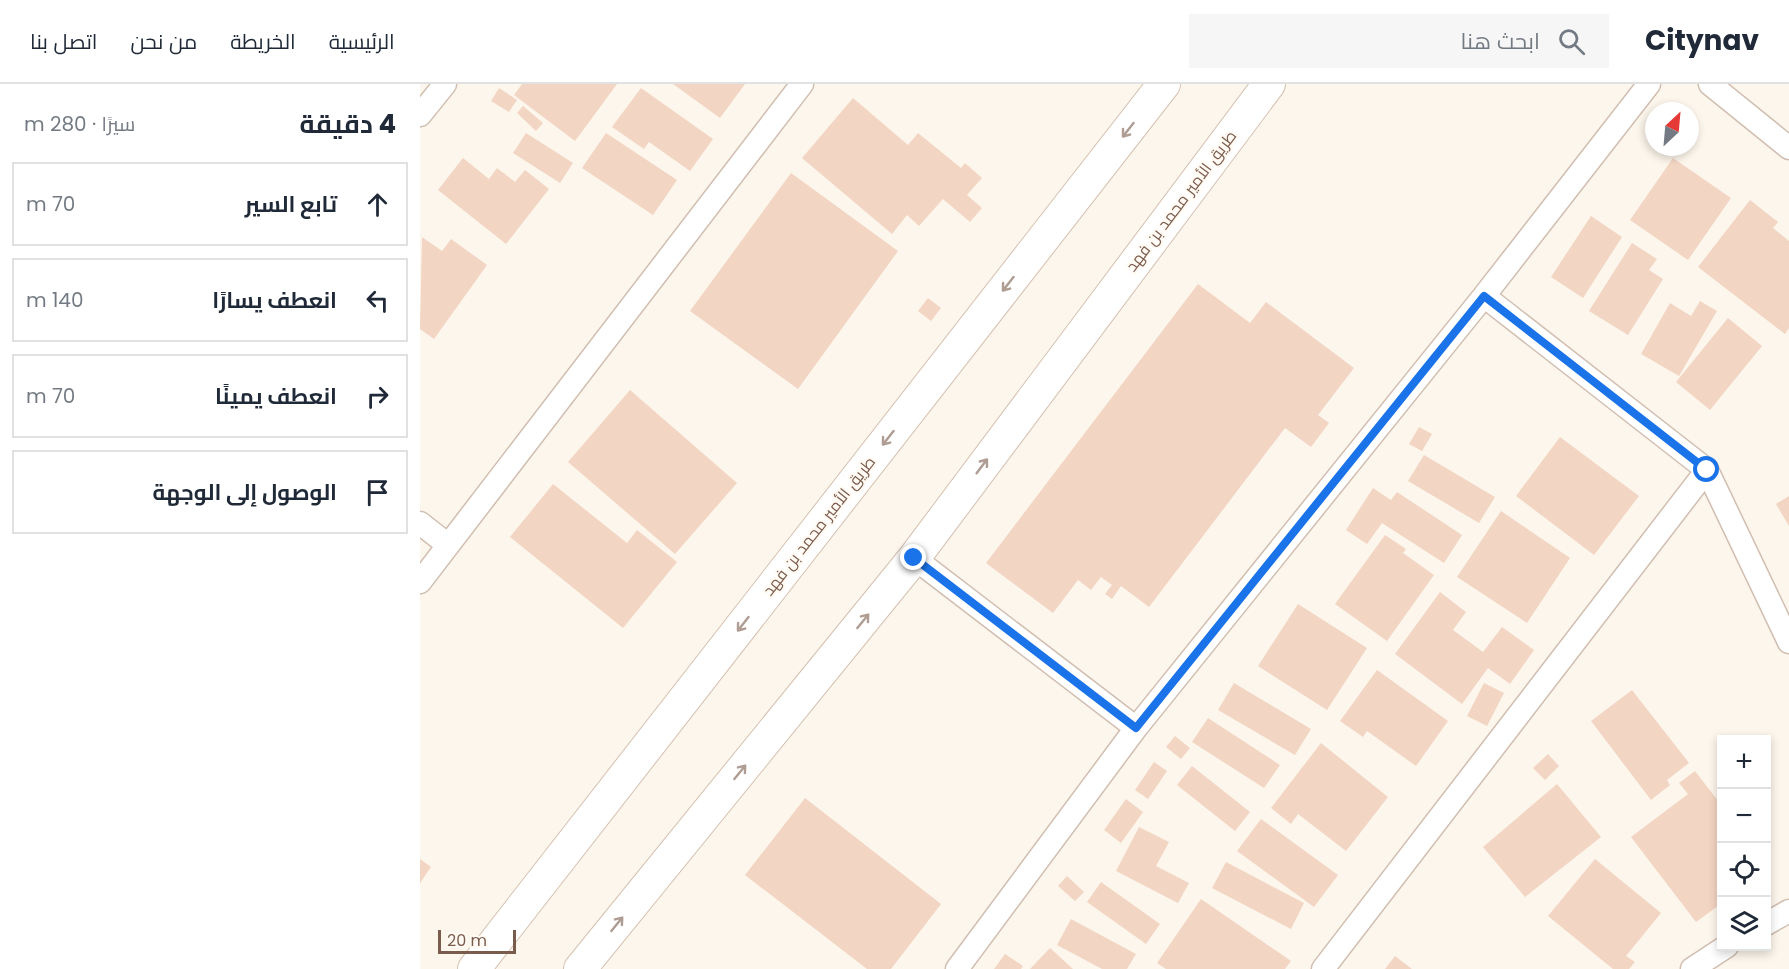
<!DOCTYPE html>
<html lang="ar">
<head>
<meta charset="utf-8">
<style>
	:root { --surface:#fff; --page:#f6f6f7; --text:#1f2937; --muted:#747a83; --line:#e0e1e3 }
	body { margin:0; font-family:Poppins,Cairo,sans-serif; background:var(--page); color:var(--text); direction:rtl }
	.controls { position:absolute; right:18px; bottom:18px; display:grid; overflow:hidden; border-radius:0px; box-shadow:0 3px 9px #0003 }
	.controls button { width:54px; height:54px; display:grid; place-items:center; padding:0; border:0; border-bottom:2px solid var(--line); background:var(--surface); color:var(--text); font:30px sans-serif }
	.compass { position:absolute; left:1225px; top:18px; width:54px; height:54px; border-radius:50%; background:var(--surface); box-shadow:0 3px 9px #0003; rotate:26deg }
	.scale { position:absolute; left:18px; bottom:15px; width:78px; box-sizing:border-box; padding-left:6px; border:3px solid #7a5c4d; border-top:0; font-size:16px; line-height:21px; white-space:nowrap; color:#7a5c4d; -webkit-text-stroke:4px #fffaf3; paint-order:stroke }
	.stop { position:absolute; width:18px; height:18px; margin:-14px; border:4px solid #1a73e8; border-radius:50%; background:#fff }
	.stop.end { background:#1a73e8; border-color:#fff; box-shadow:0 2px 6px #0008 }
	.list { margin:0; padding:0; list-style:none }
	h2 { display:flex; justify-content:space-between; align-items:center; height:78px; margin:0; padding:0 24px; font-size:26px }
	h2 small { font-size:20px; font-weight:400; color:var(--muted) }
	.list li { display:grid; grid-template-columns:39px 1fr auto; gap:18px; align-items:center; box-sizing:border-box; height:84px; margin:0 12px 12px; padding:0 12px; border:2px solid var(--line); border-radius:0px }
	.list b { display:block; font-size:22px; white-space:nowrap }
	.list em { font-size:20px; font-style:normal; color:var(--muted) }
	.icon { flex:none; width:33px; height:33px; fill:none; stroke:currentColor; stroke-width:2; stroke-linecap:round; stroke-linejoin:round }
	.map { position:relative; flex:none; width:1369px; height:885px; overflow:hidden; direction:ltr }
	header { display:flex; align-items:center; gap:36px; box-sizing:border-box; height:84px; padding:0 30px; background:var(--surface); border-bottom:2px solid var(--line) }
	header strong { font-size:28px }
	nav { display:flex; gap:33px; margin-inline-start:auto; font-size:21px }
	.search { width:420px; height:54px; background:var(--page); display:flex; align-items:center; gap:15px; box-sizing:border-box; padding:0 21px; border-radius:0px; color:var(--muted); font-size:22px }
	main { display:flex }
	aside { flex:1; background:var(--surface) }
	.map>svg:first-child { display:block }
	.building { fill:#f3d5c3 }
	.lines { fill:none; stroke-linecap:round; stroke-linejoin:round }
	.street-casing { stroke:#d1beb0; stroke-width:25 }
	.secondary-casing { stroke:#d6c0b0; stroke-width:34 }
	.street { stroke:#fff; stroke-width:22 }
	.secondary { stroke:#fff; stroke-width:32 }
	.oneway { stroke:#af9d94 }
	.route { stroke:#1a73e8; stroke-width:8 }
	.labels { text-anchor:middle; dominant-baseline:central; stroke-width:4.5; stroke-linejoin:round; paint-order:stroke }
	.street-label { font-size:16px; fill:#7a5c4d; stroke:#fffaf3 }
</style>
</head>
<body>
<header>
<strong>Citynav</strong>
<div class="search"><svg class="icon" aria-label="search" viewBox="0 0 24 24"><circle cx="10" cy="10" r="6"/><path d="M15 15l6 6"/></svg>ابحث هنا</div>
<nav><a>الرئيسية</a><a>الخريطة</a><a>من نحن</a><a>اتصل بنا</a></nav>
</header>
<main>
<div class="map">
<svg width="1369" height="885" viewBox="0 0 1369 885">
	<rect width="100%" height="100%" fill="#fdf6ec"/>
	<path class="building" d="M102,0H197L155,57L94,11Z
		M253,0H325L300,34Z
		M79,4L97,16L89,28L71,17Z
		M221,4L293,55L270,87L229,58L224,65L192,43Z
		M433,14L488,61L498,49L541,84L545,79L562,94L547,111L562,124L550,138L523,115L499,142L487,131L472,150L382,74Z
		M103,22L123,39L116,47L97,29Z
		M106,49L153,79L140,99L93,69Z
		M186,49L257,96L233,131L162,84Z
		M43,74L69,95L77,84L95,98L105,86L129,105L86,160L18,106Z
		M1253,74L1311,114L1268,176L1210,136Z
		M371,89L478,167L378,305L270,227Z
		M1330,116L1358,138L1353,144L1369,157V244L1365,250L1278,183Z
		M1171,132L1202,153L1163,214L1131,193Z
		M2,153L22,167L31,155L67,181L14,255L0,245Z
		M1212,159L1237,175L1229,186L1243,195L1208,251L1169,227Z
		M778,200L830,239L846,218L934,284L898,331L909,339L891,363L865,344L729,523L701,502L692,515L685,510L692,501L681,493L671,506L658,496L633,529L566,479Z
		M508,214L521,224L511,237L498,227Z
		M1280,217L1297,227L1259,292L1221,270L1250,219L1271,232Z
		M1308,234L1342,262L1290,326L1256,298Z
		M210,306L317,399L255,470L148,378Z
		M999,343L1012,350L1002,367L989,360Z
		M1140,353L1219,412L1174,471L1096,412Z
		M1004,371L1075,413L1059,439L988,397Z
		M133,400L207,459L217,446L257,478L203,544L90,453Z
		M953,404L971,416L977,408L1042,451L1024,479L962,439L947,460L926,446Z
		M1369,412V442L1356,420Z
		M1081,427L1150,474L1107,539L1037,493Z
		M965,451L986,465L983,469L1014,491L967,557L915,520Z
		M1020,508L1046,528L1033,546L1063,568L1082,543L1114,566L1090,600L1068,584L1042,620L975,570Z
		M878,520L947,564L907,626L838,582Z
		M957,586L1028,637L996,682L947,647L943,653L920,637Z
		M814,599L891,645L875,671L798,626Z
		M1064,599L1084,609L1067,642L1047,632Z
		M1212,606L1269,679L1247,696L1250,701L1231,716L1171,637Z
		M788,634L860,681L844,704L772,658Z
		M755,652L770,664L761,675L746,663Z
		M901,659L968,713L926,767L878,730L871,740L851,724Z
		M1128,670L1139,682L1125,696L1113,684Z
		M734,678L747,687L728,715L715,706Z
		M772,682L830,728L815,747L757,701Z
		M1275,687L1302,722V819L1276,838L1211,753L1268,710L1259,699Z
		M1137,700L1181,753L1105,813L1063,763Z
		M385,714L521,820L471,885H447L325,791Z
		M706,715L723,728L701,759L684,746Z
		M841,735L918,791L894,823L817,767Z
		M719,743L749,758L736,782L769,799L758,819L696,787Z
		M0,775L11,783L0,799Z
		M1175,775L1241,829L1206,872L1215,878L1209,885H1193L1128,832Z
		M806,778L884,819L871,845L792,804Z
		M647,792L664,808L655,817L638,802Z
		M681,798L740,840L726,860L667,818Z
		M781,815L871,877L865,885H746L737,879Z
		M651,835L716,870L707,885H682L637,861Z
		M630,864L653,885H610Z
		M585,870L603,882L601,885H574Z
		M975,872L992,885H965Z"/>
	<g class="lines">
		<defs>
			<path id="street" d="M1290,0L1369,64
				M0,31L25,0
				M1064,212L1287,386L1369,558
				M0,439L28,461
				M494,474L716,644
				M0,498L382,0
				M1346,840L1369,827
				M537,885L716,644L1064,212L1229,0
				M903,885L1287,386
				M1272,885L1307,862"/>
			<path id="secondary" d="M54,885L744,0
				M160,885L494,474L849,0"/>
		</defs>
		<use href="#street" class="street-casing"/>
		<use href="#secondary" class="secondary-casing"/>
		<use href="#street" class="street"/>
		<use href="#secondary" class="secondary"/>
	</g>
	<defs><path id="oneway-shaft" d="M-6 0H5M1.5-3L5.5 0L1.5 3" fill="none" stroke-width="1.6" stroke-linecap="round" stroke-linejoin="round" transform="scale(1.5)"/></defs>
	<g class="oneway">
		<use href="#oneway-shaft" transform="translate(708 46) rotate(128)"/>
		<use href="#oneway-shaft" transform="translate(588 200) rotate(128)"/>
		<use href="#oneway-shaft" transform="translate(468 354) rotate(128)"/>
		<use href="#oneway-shaft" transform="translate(562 382) rotate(-53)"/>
		<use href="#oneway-shaft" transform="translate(443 537) rotate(-51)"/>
		<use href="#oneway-shaft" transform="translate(323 540) rotate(128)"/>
		<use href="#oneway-shaft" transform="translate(320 688) rotate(-51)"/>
		<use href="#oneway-shaft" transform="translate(197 840) rotate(-51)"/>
	</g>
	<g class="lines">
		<path class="route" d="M494,474L716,644L1064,212L1287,386"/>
	</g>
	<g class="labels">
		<g class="street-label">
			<text transform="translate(761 117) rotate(-53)">طريق الأمير محمد بن فهد</text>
			<text transform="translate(399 442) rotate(-52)">طريق الأمير محمد بن فهد</text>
		</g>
	</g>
</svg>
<div class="controls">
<button>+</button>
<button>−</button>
<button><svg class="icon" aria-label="locate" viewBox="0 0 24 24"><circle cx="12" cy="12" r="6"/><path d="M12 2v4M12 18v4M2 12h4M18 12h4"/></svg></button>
<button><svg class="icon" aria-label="layers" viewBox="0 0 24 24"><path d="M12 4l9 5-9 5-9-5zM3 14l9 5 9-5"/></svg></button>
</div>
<svg class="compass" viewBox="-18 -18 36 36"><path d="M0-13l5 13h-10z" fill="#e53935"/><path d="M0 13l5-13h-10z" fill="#747a83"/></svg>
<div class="scale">20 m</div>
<div class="stop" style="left:1287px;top:386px"></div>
<div class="stop end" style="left:494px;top:474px"></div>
</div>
<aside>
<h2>4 دقيقة<small>سيرًا · 280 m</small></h2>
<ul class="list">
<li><svg class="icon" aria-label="ahead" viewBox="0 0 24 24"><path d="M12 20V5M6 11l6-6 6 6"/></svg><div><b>تابع السير</b></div><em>70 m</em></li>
<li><svg class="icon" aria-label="left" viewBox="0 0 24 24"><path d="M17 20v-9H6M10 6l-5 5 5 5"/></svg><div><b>انعطف يسارًا</b></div><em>140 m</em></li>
<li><svg class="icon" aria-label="right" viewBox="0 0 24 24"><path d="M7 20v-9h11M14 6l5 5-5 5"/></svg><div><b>انعطف يمينًا</b></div><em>70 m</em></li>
<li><svg class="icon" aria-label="arrive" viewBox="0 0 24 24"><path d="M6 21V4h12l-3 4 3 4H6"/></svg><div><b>الوصول إلى الوجهة</b></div></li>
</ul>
</aside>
</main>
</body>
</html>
